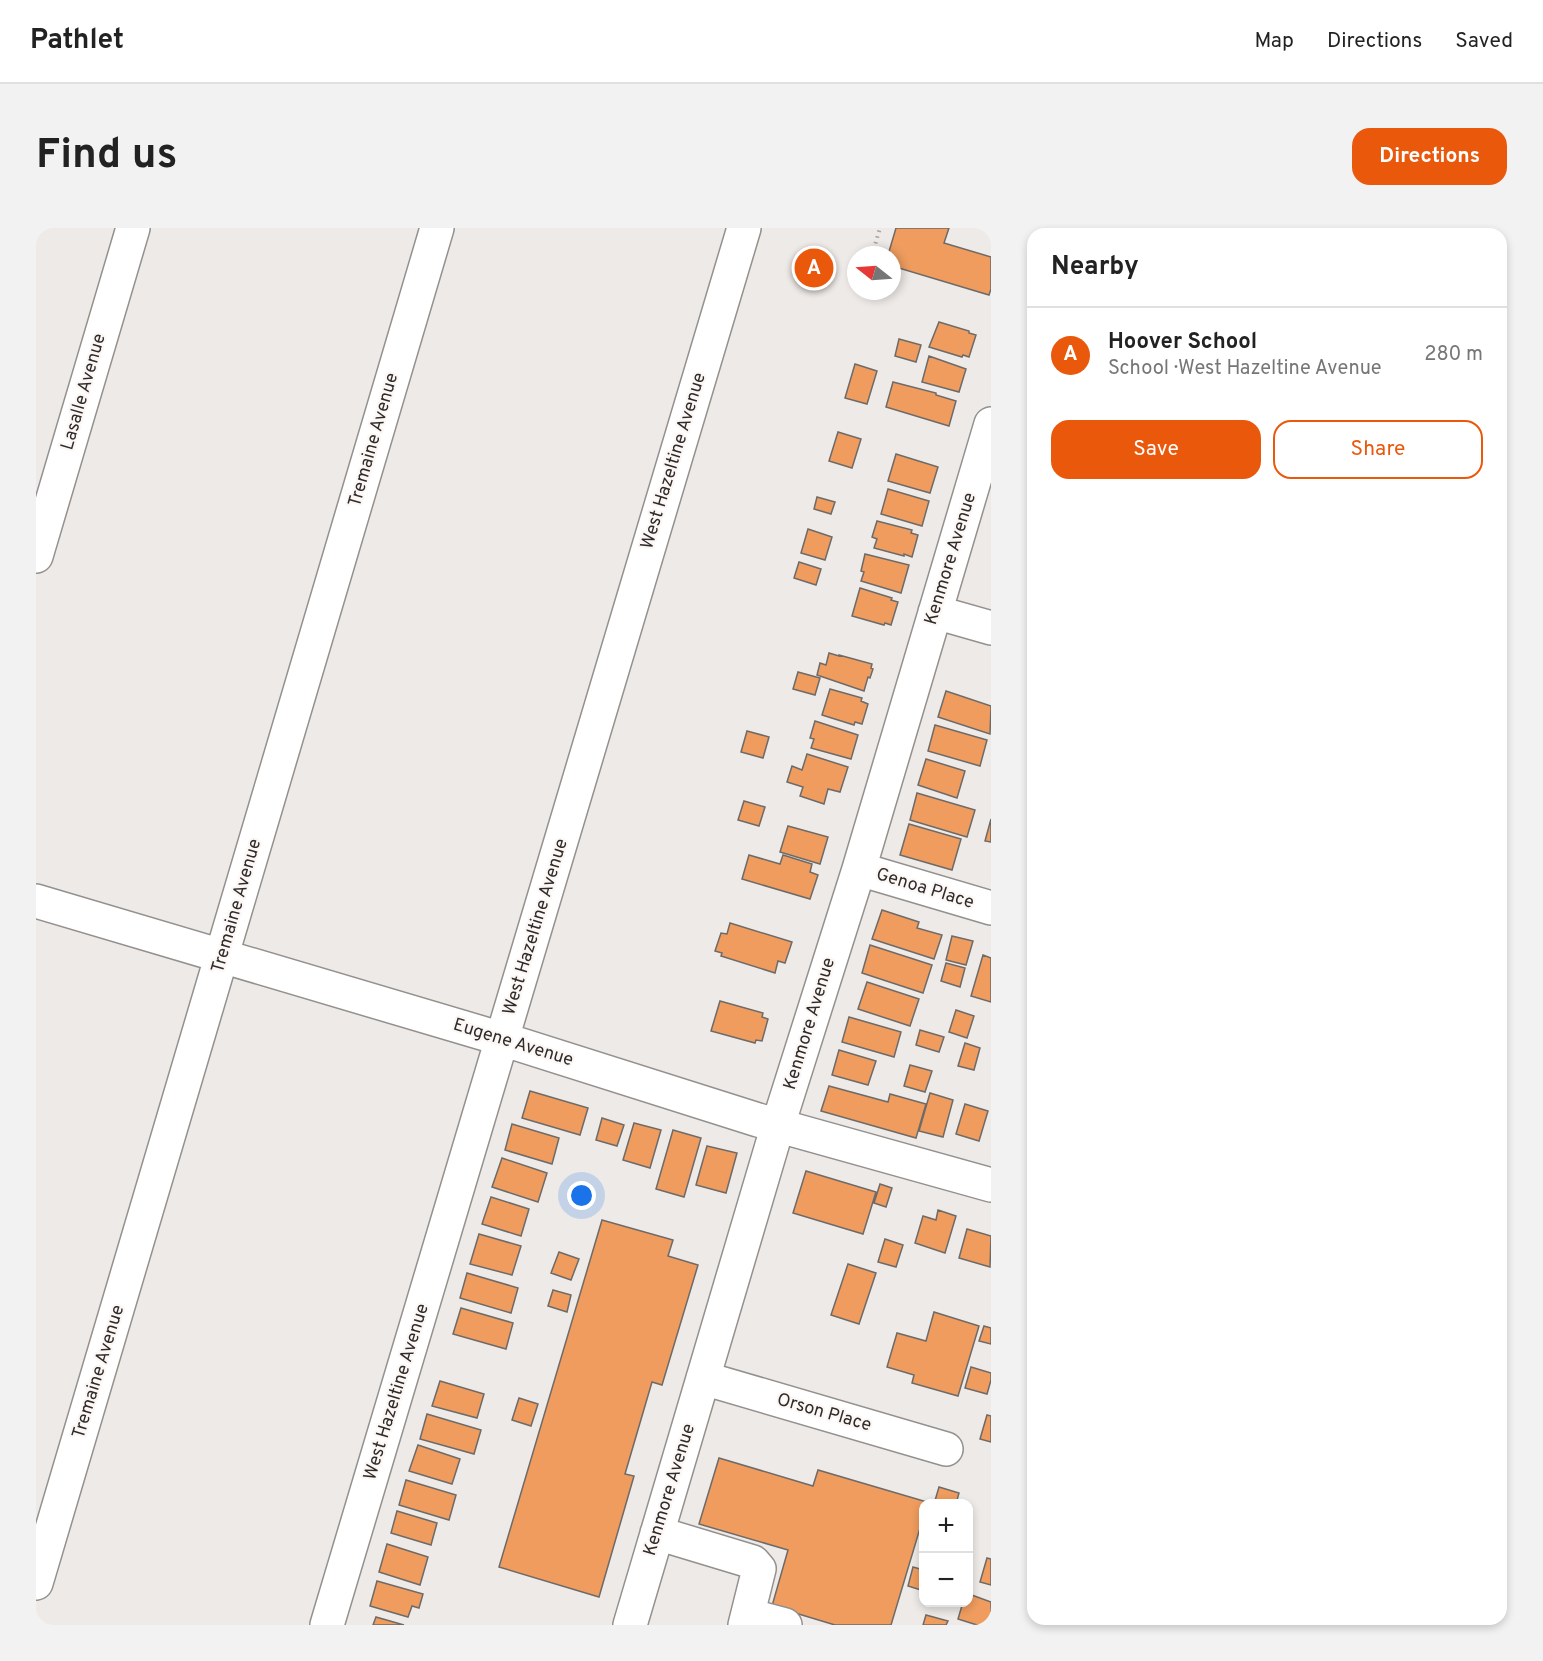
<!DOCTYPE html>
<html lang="en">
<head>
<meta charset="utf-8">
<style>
	:root { --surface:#fff; --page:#f2f2f2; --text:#222; --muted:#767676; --line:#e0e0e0; --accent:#ea580c }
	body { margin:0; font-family:Overpass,sans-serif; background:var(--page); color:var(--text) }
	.controls { position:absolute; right:18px; bottom:18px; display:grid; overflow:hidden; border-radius:12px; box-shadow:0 3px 9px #0003 }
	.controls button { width:54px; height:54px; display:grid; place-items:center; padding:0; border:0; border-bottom:2px solid var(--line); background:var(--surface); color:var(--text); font:30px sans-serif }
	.compass { position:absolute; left:811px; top:18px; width:54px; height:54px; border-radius:50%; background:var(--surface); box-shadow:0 3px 9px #0003; rotate:287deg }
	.you { position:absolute; left:546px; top:968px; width:21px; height:21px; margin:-15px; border:4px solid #fff; border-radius:50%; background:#1a73e8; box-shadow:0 0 0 9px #1a73e833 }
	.badge { display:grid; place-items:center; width:39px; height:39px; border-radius:50%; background:var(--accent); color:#fff; font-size:20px; font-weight:700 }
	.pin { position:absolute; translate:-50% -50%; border:3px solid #fff; box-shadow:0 2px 6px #0006 }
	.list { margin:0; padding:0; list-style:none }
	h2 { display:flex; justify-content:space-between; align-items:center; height:78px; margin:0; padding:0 24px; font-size:26px }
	h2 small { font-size:20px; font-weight:400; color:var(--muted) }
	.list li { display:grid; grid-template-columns:39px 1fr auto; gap:18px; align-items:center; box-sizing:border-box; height:96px; padding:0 24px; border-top:2px solid var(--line) }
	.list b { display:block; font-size:22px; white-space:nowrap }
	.list p { margin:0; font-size:20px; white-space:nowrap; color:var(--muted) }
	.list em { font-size:20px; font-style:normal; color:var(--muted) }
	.actions { display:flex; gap:12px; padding:18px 24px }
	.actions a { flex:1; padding:14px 0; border:2px solid var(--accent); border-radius:18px; text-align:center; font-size:21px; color:var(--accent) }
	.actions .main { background:var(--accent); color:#fff }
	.map { position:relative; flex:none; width:955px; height:1397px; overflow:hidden; border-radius:18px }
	header { display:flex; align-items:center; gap:36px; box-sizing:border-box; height:84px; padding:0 30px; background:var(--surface); border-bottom:2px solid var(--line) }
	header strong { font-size:28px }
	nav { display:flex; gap:33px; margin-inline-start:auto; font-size:21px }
	.intro { display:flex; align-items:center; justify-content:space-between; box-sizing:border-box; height:144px; padding:0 36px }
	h1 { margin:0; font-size:42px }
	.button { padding:15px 27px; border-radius:18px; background:var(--accent); color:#fff; font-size:21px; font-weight:700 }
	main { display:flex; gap:36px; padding:0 36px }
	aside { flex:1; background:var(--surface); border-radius:18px; box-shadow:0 3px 9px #0003 }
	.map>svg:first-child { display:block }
	.building { fill:#ef9c5e; stroke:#6e6a68; stroke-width:1.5 }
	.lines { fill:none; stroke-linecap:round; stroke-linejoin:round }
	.minor-casing { stroke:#94908d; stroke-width:36 }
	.path { stroke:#a8a5a3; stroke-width:4; stroke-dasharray:1.5 4.5; stroke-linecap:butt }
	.minor { stroke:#fff; stroke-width:33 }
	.labels { text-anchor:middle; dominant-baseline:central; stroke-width:4.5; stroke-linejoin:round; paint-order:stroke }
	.street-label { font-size:18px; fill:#2e2c2b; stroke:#fcf7f4 }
</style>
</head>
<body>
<header>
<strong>Pathlet</strong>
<nav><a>Map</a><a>Directions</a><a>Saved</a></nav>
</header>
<div class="intro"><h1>Find us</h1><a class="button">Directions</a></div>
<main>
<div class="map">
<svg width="955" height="1397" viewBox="0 0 955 1397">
	<rect width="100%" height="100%" fill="#eeeae7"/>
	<path class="building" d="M860,0H913L908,15L955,29V61L953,67L856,38V27H852Z
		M903,94L933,103V105L940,107L933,129L927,127L926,129L893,119Z
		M863,111L885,117L880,134L859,128Z
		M893,128L930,141L923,164L886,154Z
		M819,136L841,143L831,176L809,170Z
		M857,154L900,165V167L920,173L913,198L850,179Z
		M802,204L825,211L816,240L793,233Z
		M860,226L902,239L894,265L852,253Z
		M852,261L893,273L886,298L845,286Z
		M781,269L799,274L795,286L778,281Z
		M841,293L876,302L875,305L882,307L876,329L868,326V328L838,320L841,311L836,309Z
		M772,301L796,309L789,332L765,325Z
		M829,326L873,337L865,365L825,353L828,344L825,343Z
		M763,334L785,341L780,357L758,350Z
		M824,360L856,370L855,372L862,374L855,397L849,395L848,397L816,388Z
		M793,425L803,428V427L836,436L835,440L837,441L834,450L832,449L828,463L781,447L784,435L790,437Z
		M762,444L784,450L779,467L757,461Z
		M794,461L826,470L825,473L832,476L826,496L819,494L818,497L786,487Z
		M910,463L955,478L954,506L902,489Z
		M779,493L822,507L815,531L775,520L778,511L774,510Z
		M899,497L951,512L944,538L892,523Z
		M711,503L733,509L727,530L705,524Z
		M771,526L812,539L804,564L792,561L788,576L764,568L767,559L751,554L756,538L766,542Z
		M890,531L929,543L921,570L882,557Z
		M881,565L939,582L931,609L874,592Z
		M708,573L729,579L723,598L702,592Z
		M955,591V614L949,613Z
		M873,596L925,611L916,642L864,627Z
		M752,598L792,609L784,636L744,624Z
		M713,627L744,636L747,627L776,636L774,644L782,647L774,671L706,651Z
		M846,682L883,694L881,700L906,707L898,731L836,711Z
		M694,695L756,714L749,735L742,733L739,745L685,728L686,725L679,723L685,705L691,706Z
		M916,708L937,713L930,737L910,732Z
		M834,717L896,737L887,765L826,745Z
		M947,727L955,730V774L935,768Z
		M910,735L929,740L924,759L905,753Z
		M831,754L883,771L874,798L822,781Z
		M684,773L727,785L726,789L732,791L726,813L720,812L719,815L675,803Z
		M920,782L938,788L931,810L913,804Z
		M813,789L865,804L858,829L806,814Z
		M884,802L908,809L903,824L880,817Z
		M929,815L944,820L938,842L922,838Z
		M803,822L840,833L832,857L796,847Z
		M874,837L896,843L889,864L868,858Z
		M793,858L852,874L854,866L890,876L880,910L785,883Z
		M494,863L552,880L544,907L486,890Z
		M894,865L917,872L907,909L883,903Z
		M929,876L952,883L943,913L920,906Z
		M566,890L588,897L581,918L560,912Z
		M598,895L625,902L614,940L587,932Z
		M476,896L523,910L516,936L469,922Z
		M637,902L665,910L648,969L620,961Z
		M671,918L701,925L690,965L660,957Z
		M466,930L511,945L502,974L456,959Z
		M770,943L840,964L827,1006L757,985Z
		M844,956L856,960L850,979L838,975Z
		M455,969L493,981L485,1008L446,996Z
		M902,982L920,988L909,1025L879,1015L887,988L900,992Z
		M566,992L637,1012L632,1028L662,1037L626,1157L616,1154L589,1246L598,1248L563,1369L463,1339Z
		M931,1001L955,1008L954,1039L923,1030Z
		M443,1006L485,1018L476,1047L434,1036Z
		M849,1011L867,1017L860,1039L842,1034Z
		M523,1024L543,1031L535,1052L515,1045Z
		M812,1036L840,1045L823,1096L795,1087Z
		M431,1045L482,1060L475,1085L424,1070Z
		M517,1062L535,1067L531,1084L512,1078Z
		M425,1080L477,1095L470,1121L417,1106Z
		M898,1084L943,1098L922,1168L876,1155L878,1147L851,1139L861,1105L890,1113Z
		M948,1098L955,1100V1116L943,1113Z
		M935,1139L955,1145V1152L951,1166L929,1160Z
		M404,1153L448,1166L441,1190L396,1178Z
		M483,1170L502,1176L495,1198L476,1192Z
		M391,1186L445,1202L438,1226L384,1211Z
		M951,1187L955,1188V1214L944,1211Z
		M382,1217L424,1231L416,1256L373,1243Z
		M683,1230L777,1258L782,1242L891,1274L888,1276V1287L855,1397H799L736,1378L752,1322L663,1296Z
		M370,1252L420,1267L413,1292L363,1277Z
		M903,1259L923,1265L920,1276H898Z
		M361,1283L401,1295L395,1317L355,1305Z
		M351,1316L392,1329L384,1357L343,1344Z
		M951,1330L955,1331V1357L944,1354Z
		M877,1339L888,1342V1363L872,1358Z
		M341,1353L387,1366L383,1380L376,1378L372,1389L334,1378Z
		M933,1366L955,1374V1397H941L922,1391L927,1374H933Z
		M890,1387L912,1393L910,1397H887Z
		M340,1389L368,1397H337Z"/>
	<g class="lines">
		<defs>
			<path id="minor" d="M0,328L97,0
				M899,384L955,400
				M823,641L955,680
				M0,673L466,811L722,892L955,957
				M667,1150L910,1221
				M621,1305L717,1334L723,1341L709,1397
				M0,1355L401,0
				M712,1387L749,1397
				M291,1397L708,0
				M594,1397L742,897L823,641L955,196"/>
		</defs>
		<use href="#minor" class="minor-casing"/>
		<path class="path" d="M950,0L955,4
			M836,27L844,0"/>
		<use href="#minor" class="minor"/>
	</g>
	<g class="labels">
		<g class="street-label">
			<text transform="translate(48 164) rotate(-74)">Lasalle Avenue</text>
			<text transform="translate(338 212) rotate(-74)">Tremaine Avenue</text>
			<text transform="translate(638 233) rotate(-73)">West Hazeltine Avenue</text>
			<text transform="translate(915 331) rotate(-73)">Kenmore Avenue</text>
			<text transform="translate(889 661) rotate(17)">Genoa Place</text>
			<text transform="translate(201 678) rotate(-74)">Tremaine Avenue</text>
			<text transform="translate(500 699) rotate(-73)">West Hazeltine Avenue</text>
			<text transform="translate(774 796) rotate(-73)">Kenmore Avenue</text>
			<text transform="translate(477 815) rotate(17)">Eugene Avenue</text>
			<text transform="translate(63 1144) rotate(-73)">Tremaine Avenue</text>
			<text transform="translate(361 1164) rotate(-73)">West Hazeltine Avenue</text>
			<text transform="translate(788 1185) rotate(16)">Orson Place</text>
			<text transform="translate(634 1262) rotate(-73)">Kenmore Avenue</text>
		</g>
	</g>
</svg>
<div class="controls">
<button>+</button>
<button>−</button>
</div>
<svg class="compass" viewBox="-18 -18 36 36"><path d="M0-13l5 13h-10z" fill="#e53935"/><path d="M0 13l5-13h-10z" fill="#767676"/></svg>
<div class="you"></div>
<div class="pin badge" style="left:778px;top:40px">A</div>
</div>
<aside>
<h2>Nearby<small></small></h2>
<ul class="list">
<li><span class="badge">A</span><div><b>Hoover School</b><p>School · West Hazeltine Avenue</p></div><em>280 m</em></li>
</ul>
<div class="actions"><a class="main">Save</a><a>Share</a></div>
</aside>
</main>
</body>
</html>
